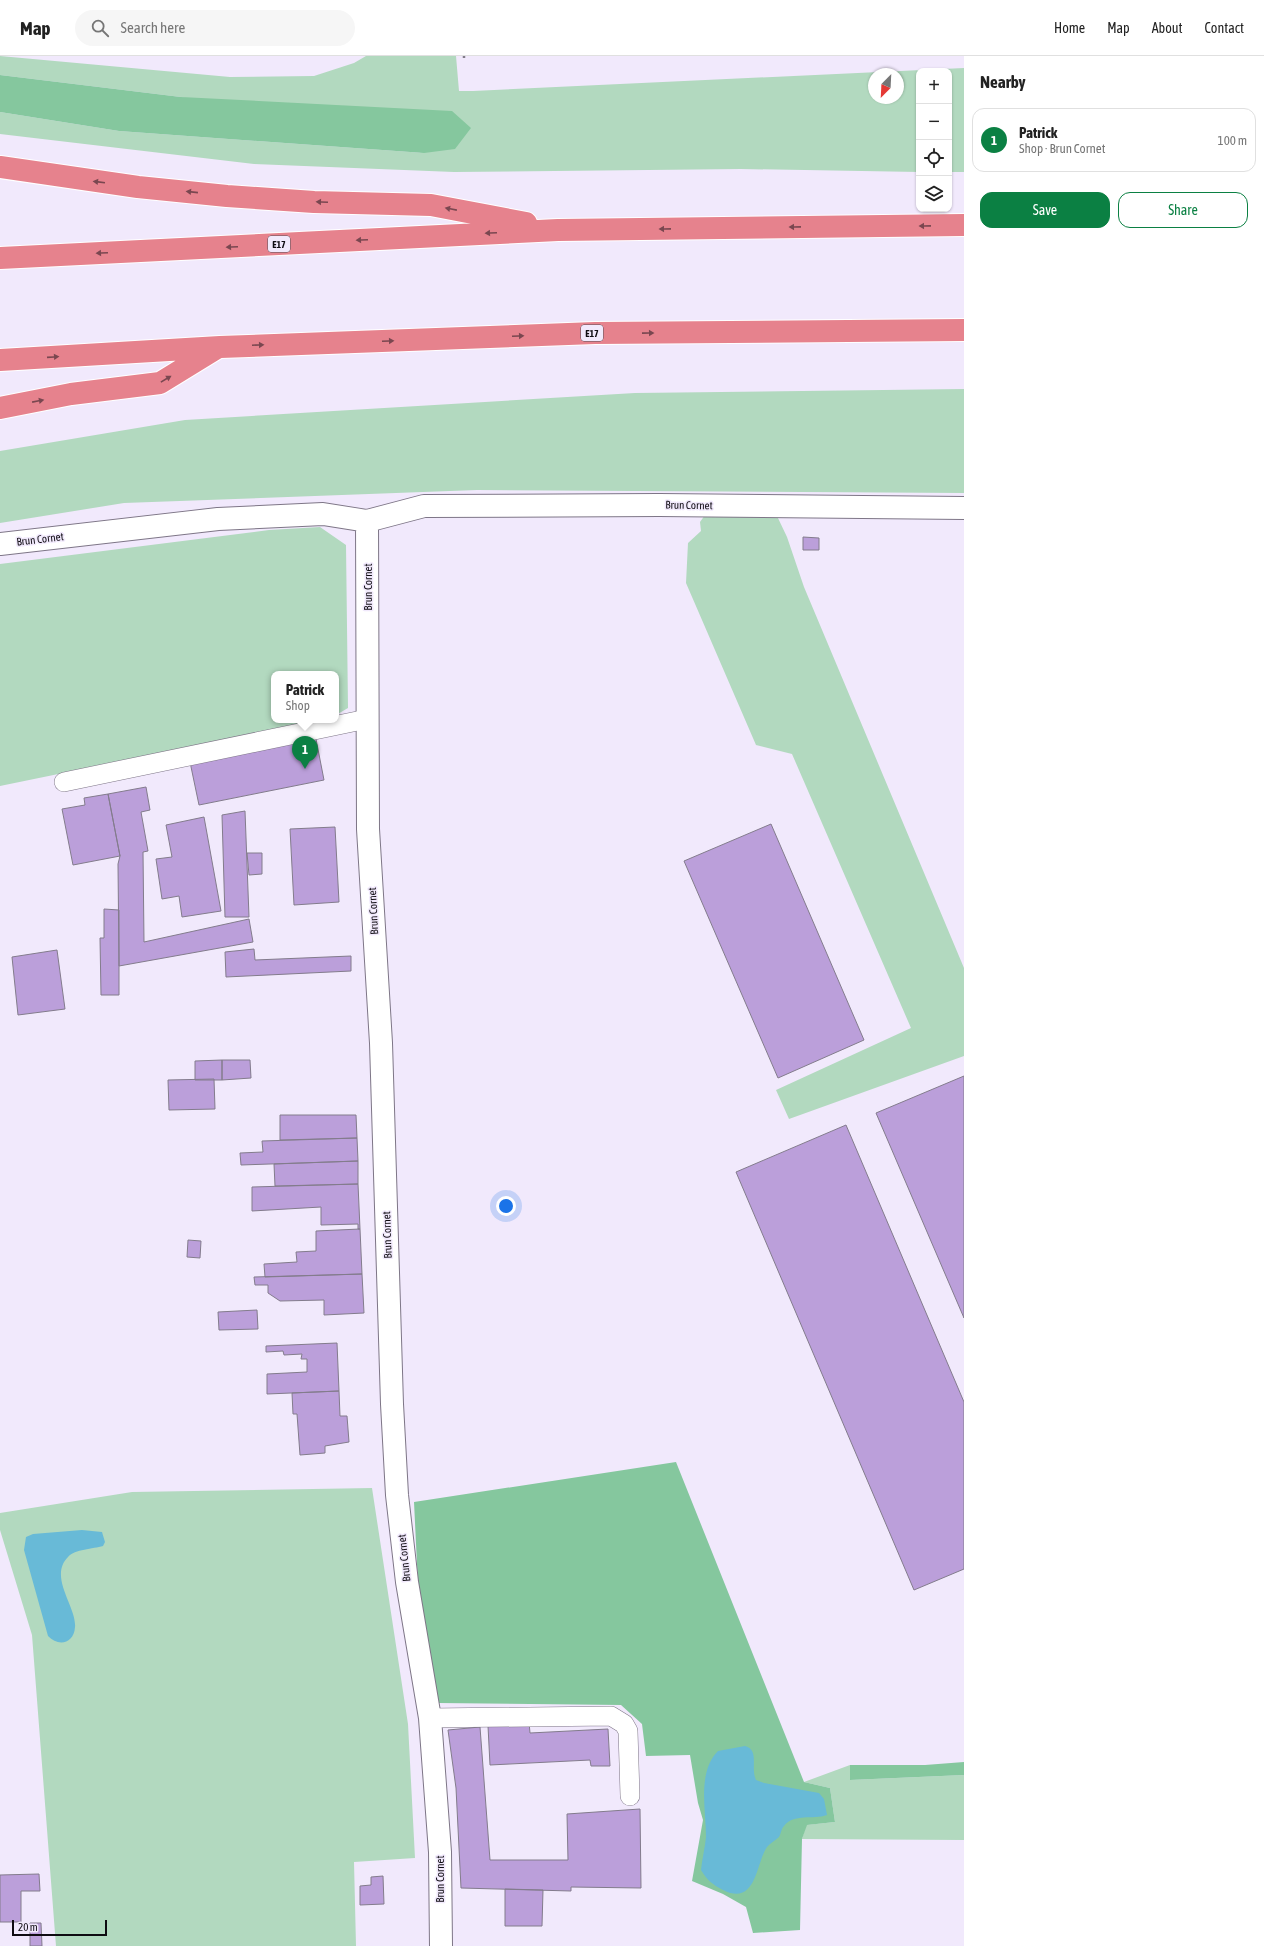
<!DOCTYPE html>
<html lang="en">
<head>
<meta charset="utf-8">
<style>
	:root { --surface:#fff; --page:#f6f6f6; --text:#222; --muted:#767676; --line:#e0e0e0; --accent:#0b8043 }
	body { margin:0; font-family:"Asap Condensed",sans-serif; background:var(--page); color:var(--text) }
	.controls { position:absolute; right:12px; top:12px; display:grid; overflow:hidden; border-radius:8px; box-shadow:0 1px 3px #0004 }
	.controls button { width:36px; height:36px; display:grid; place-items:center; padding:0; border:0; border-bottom:1px solid var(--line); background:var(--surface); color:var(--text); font:20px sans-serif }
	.compass { position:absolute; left:868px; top:12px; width:36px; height:36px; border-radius:50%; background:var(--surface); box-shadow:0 1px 3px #0004; rotate:204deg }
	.scale { position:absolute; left:12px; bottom:10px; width:95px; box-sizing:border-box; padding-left:4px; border:2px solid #0f0c12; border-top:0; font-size:11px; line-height:14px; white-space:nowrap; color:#0f0c12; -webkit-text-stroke:3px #f1e9fc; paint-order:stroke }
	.you { position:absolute; left:506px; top:1150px; width:14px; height:14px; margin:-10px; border:3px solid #fff; border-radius:50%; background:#1a73e8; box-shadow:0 0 0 6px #1a73e833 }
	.badge { display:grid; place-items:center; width:26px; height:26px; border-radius:50%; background:var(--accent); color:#fff; font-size:13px; font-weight:700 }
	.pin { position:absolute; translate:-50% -33px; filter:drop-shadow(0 1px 2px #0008) }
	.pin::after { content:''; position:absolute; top:21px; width:14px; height:12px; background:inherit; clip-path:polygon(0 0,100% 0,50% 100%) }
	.popup { position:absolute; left:271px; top:615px; width:68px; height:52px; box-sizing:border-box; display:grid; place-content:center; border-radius:8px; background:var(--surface); filter:drop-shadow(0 1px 3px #0005); font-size:13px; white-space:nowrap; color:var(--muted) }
	.popup b { font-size:15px; color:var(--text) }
	.popup::after { content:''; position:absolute; left:50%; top:100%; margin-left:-8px; border:8px solid transparent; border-top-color:var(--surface) }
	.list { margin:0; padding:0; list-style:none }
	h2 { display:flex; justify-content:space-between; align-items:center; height:52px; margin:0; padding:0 16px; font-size:17px }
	h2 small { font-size:13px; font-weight:400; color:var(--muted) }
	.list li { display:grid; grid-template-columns:26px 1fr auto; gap:12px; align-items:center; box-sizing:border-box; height:64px; margin:0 8px 8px; padding:0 8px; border:1px solid var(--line); border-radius:12px }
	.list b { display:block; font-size:15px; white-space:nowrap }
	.list p { margin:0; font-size:13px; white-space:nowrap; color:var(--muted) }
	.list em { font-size:13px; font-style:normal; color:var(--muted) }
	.actions { display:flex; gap:8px; padding:12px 16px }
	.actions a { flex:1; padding:9px 0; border:1px solid var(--accent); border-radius:12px; text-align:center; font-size:14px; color:var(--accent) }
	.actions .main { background:var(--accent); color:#fff }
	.icon { flex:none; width:22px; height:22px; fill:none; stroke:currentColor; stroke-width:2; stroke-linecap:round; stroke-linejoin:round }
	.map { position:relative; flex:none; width:964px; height:1890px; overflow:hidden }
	header { display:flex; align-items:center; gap:24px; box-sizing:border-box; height:56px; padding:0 20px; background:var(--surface); border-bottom:1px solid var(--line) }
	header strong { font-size:19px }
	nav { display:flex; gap:22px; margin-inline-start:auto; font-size:14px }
	.search { width:280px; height:36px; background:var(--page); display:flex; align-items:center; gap:10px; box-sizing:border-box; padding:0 14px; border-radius:22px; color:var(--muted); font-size:15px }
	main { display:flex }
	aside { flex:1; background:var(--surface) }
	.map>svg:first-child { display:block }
	.green { fill:#b2d9bf; fill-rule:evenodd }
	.forest { fill:#85c79e }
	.water { fill:#68bad7 }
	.building { fill:#bb9fda; stroke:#837c8c }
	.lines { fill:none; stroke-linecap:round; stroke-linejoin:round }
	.service-casing { stroke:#7e7687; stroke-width:20 }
	.minor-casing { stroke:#7e7687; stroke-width:24 }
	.motorway-casing { stroke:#fff; stroke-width:24 }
	.path { stroke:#817c89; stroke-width:2.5; stroke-dasharray:2 2; stroke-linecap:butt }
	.service { stroke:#fff; stroke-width:19 }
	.minor { stroke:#fff; stroke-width:22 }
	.motorway { stroke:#e6828d; stroke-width:22 }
	.oneway { fill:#7a4750 }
	.labels { text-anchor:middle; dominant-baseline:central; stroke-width:3; stroke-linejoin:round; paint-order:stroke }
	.shield { fill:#f1e9fc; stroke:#534e58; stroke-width:1 }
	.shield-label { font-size:10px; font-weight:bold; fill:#0f0c12 }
	.street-label { font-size:11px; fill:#0f0c12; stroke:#f1e9fc }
</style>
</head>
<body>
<header>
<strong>Map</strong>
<div class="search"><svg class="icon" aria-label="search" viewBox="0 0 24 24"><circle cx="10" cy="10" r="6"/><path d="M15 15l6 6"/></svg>Search here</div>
<nav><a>Home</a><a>Map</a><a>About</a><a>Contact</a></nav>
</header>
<main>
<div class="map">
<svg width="964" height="1890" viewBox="0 0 964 1890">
	<rect width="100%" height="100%" fill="#f1e9fc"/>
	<path class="green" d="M0,0L230,21L314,20L354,7L366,0H456L459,35H473L964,12V116H949V15H919V116L741,113L454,116L254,108L0,78V56L119,75L424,97L181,41L0,19ZM874,18H898V42H874Z
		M964,333V437L477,434L124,447L0,467V395L185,364L635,337Z
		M705,459L777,460L787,481L804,531L964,912V1000L789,1063L776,1034L911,972L792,698L756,689L686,527L688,487L701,475L700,466Z
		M320,471L346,489L348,652L336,659V618H274V664H321L0,730V508L269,474Z
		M372,1432L408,1668L415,1802L354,1806L356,1890H56L32,1579L0,1474V1457L132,1436Z
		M850,1709V1724L964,1719V1784L802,1783L806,1769L835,1766L830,1732L804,1726Z"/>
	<path class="forest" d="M0,19L181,41L452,55L471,72L455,93L424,97L119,75L0,56Z
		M676,1406L804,1726L830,1732L835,1766L807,1769L802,1783L800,1874L753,1877L746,1851L723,1838L692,1825L703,1764L698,1747L690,1699L646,1700L642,1668L621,1649L438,1647L418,1529L414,1446Z
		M964,1706V1719L850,1724V1709H925Z"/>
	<path class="water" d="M82,1474L102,1476L105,1486L103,1490C93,1493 75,1493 68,1501C48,1521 77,1551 75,1571C74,1588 58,1591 48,1580L24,1494L26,1481L33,1478Z
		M745,1690C760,1694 750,1712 756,1724L764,1727L819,1737L824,1743L827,1759C813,1764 794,1757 784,1770C781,1773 781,1778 779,1781C776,1784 770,1787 767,1791C756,1806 757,1851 723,1834C713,1829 707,1824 701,1814C702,1803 705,1792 706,1781C706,1754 697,1716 718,1695Z"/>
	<path class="building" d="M803,481L819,482V494H803Z
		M316,683L324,724L199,749L190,706Z
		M146,731L150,754L141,756L148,795L143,796L144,886L249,863L253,886L119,910L118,808L120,800L108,738Z
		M108,738L120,800L73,809L62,753L85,749L84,742Z
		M245,755L249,861H225L222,759Z
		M204,761L221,855L182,861L179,840L162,843L156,803L172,801L166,769Z
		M771,768L864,984L778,1022L684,805Z
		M335,771L339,846L294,849L290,773Z
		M247,797H262V818L249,819Z
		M104,853L119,854V939H101L100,882H104Z
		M254,893L255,904L351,900V915L226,921L225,896Z
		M57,894L65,953L18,959L12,901Z
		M222,1004H250L251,1022L222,1024Z
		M222,1004V1024H195V1005Z
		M964,1020V1262L876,1057Z
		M214,1023L215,1053L169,1054L168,1024Z
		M280,1059H356L357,1082L280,1084Z
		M846,1069L964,1346V1513L914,1534L736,1116Z
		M357,1082L358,1105L241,1109L240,1097L263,1096L262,1085Z
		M358,1105V1128L275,1130L274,1108Z
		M358,1128L360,1173H358V1168L321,1169V1151L252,1155V1131Z
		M360,1173L362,1218L265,1221L264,1208L297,1206L296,1196L316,1195V1175Z
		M188,1184L201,1185L200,1202L187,1201Z
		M362,1218L364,1257L324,1259V1244L280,1245L268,1237V1229H255L254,1221Z
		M257,1254L258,1273L219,1274L218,1256Z
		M337,1287L339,1335L267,1338V1318L307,1316V1303H301L302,1298L284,1299L283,1295L266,1296V1290Z
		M339,1335L340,1360H347L349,1386L325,1390V1397L300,1399L297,1358H293L292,1337Z
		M529,1666L530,1677L608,1673L610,1710H591L590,1704L490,1709L488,1670Z
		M480,1671L490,1804H568L567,1758L640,1753L641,1832L571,1831V1835L461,1832L456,1732L448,1674Z
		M39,1818L40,1835H21V1866H0V1819Z
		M383,1820L384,1848L360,1849V1830L371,1829V1821Z
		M505,1833L543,1834L542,1870H505Z
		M30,1867H41L42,1890H30Z"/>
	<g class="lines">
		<defs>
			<path id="service" d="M64,726L367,663
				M430,1662L611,1660L624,1668L628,1675L630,1740"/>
			<path id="minor" d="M367,465L368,773L381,987L392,1348L397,1439L407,1526L430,1662L440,1796L441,1890
				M0,488L218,463L323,458L367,465L424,450L659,449L964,452"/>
			<path id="motorway" d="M0,111L138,131L227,140L314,146L431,149L526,167
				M0,202L558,174L964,169
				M0,304L220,291L595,277L964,274
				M0,352L71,338L160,327L217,292"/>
		</defs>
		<use href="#service" class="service-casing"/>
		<use href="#minor" class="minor-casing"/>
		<use href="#motorway" class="motorway-casing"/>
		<path class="path" d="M464,0V4"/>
		<use href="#service" class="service"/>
		<use href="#minor" class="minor"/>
		<use href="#motorway" class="motorway"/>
	</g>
	<defs><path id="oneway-solid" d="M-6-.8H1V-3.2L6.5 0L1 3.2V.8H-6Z"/></defs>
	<g class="oneway">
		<use href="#oneway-solid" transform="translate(99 126) rotate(-173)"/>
		<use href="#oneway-solid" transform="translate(192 136) rotate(-174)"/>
		<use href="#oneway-solid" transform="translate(322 146) rotate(-178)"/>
		<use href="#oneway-solid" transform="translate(451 153) rotate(-169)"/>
		<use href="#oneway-solid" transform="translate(925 170) rotate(179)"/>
		<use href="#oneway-solid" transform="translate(795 171) rotate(179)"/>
		<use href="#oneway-solid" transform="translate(665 173) rotate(179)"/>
		<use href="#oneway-solid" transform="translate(491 177) rotate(177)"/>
		<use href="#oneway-solid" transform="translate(362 184) rotate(177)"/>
		<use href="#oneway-solid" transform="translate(232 191) rotate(177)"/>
		<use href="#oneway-solid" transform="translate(102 197) rotate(177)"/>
		<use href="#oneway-solid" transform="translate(648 277) rotate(-1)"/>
		<use href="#oneway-solid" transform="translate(518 280) rotate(-2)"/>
		<use href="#oneway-solid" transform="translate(388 285) rotate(-2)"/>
		<use href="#oneway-solid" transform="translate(258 289) rotate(-2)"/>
		<use href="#oneway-solid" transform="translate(53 301) rotate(-4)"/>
		<use href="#oneway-solid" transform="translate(166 323) rotate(-31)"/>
		<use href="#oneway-solid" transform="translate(38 345) rotate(-11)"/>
	</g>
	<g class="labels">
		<g class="shield">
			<rect x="268" y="180" width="22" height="16" rx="3"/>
			<rect x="581" y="269" width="22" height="16" rx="3"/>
		</g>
		<g class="shield-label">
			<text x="279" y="188">E17</text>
			<text x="592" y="277">E17</text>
		</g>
		<g class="street-label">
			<text transform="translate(689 449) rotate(1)">Brun Cornet</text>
			<text transform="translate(40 483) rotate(-7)">Brun Cornet</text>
			<text transform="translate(368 531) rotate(-90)">Brun Cornet</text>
			<text transform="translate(373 855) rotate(-93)">Brun Cornet</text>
			<text transform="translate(387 1179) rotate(-92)">Brun Cornet</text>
			<text transform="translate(404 1502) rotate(-96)">Brun Cornet</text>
			<text transform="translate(440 1823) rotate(-90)">Brun Cornet</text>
		</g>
	</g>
</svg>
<div class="controls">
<button>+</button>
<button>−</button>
<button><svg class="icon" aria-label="locate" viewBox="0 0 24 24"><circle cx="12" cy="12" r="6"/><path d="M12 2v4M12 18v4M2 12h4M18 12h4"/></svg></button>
<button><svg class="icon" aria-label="layers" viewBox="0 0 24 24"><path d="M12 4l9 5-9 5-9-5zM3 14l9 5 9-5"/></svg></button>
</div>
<svg class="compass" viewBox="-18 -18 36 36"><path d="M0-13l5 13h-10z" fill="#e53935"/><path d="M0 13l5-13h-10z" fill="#767676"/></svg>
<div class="scale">20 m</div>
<div class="you"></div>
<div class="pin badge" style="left:305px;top:713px">1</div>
<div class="popup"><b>Patrick</b>Shop</div>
</div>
<aside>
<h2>Nearby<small></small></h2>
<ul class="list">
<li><span class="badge">1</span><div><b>Patrick</b><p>Shop · Brun Cornet</p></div><em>100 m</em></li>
</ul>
<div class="actions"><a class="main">Save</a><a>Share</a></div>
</aside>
</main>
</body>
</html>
